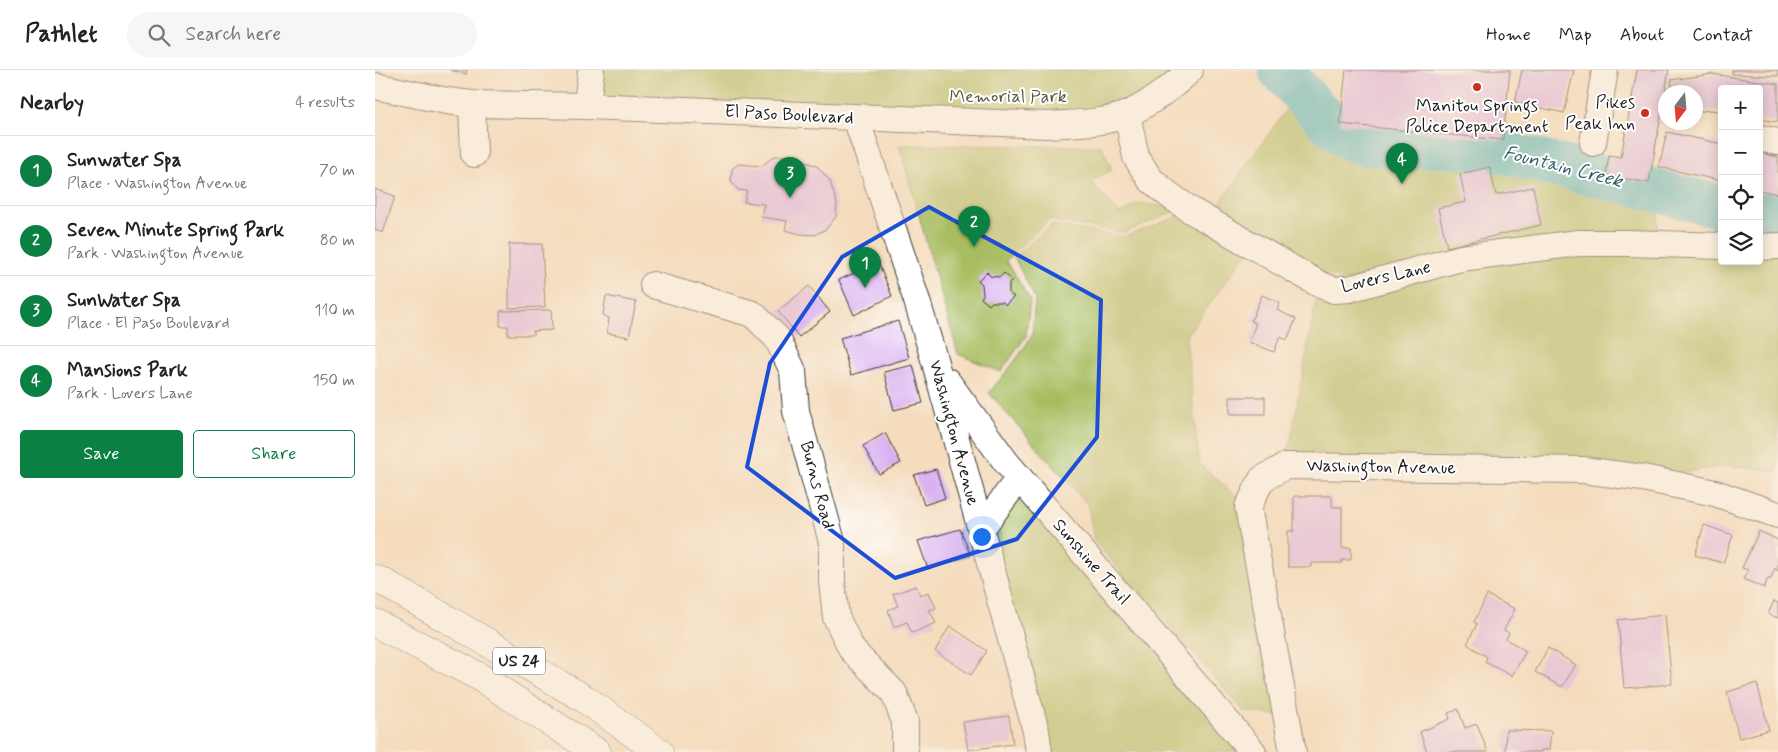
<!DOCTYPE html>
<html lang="en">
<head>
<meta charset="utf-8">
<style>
	:root { --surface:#fff; --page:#f6f6f6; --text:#222; --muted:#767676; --line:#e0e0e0; --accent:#0b8043 }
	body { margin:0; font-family:Mynerve,sans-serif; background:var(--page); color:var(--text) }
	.controls { position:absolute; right:15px; top:15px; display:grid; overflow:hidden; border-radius:5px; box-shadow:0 2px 12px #0003 }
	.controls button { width:45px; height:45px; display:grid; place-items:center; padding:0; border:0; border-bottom:1px solid var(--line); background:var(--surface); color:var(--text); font:25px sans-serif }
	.compass { position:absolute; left:1283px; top:15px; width:45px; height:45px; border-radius:50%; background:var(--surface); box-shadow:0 2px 12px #0003; rotate:196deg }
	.you { position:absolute; left:606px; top:466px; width:18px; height:18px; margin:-12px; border:4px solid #fff; border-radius:50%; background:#1a73e8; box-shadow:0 0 0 8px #1a73e833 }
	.badge { display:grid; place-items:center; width:32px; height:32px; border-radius:50%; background:var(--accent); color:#fff; font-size:16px; font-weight:700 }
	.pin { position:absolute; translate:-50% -41px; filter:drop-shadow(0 1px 2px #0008) }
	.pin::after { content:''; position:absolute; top:26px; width:18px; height:15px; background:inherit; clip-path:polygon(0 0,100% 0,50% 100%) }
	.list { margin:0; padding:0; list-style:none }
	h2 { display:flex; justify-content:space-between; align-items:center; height:65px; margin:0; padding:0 20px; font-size:21px }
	h2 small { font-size:16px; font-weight:400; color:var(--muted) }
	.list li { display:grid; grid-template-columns:32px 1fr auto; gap:15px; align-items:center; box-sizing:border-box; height:70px; padding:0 20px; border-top:1px solid var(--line) }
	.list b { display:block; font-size:19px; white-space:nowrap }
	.list p { margin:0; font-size:16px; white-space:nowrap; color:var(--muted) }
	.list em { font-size:16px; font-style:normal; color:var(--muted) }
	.actions { display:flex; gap:10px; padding:15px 20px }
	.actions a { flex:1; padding:11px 0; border:1px solid var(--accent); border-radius:5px; text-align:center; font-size:18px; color:var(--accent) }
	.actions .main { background:var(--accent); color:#fff }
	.icon { flex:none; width:28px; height:28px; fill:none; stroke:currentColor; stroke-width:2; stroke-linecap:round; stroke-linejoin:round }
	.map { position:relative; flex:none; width:1403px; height:682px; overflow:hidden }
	header { display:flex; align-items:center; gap:30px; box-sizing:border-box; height:70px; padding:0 25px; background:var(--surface); border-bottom:1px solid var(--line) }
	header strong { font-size:24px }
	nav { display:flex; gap:28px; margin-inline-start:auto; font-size:18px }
	.search { width:350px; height:45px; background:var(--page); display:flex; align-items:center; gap:12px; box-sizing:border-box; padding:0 18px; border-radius:28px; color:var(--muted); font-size:19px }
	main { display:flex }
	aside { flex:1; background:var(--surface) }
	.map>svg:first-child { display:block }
	.green { fill:#a8bd61; stroke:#626c3e }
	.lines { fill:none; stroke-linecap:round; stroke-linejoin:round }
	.river { stroke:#48b6c2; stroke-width:44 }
	.building { fill:#dab1f0 }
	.minor-casing { stroke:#3c3934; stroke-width:28 }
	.highway-casing { stroke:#3c3934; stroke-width:29 }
	.minor { stroke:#fff; stroke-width:26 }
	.highway { stroke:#fff; stroke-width:28 }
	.marked { fill:none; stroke:#1d4ed8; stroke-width:4; stroke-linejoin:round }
	.poi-dot { fill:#c8321e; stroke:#fff; stroke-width:2 }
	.labels { text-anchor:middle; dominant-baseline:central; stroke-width:4; stroke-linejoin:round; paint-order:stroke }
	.shield { fill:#fff; stroke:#606060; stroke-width:1 }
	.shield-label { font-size:16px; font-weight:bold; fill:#1c1c1c }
	.park-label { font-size:18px; fill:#545c38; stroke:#fff }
	.poi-label { font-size:18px; fill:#1c1c1c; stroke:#fff; text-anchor:end }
	.street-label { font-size:18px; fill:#1c1c1c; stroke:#fff }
	.water-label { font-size:19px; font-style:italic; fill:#306167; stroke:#fff }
</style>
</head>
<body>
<header>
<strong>Pathlet</strong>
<div class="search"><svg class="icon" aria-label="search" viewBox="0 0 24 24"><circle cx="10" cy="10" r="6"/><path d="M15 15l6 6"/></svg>Search here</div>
<nav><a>Home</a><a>Map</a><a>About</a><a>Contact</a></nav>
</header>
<main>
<aside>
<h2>Nearby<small>4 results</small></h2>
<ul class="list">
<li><span class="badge">1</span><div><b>Sunwater Spa</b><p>Place · Washington Avenue</p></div><em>70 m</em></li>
<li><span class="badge">2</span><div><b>Seven Minute Spring Park</b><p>Park · Washington Avenue</p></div><em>80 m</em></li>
<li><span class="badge">3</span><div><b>SunWater Spa</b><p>Place · El Paso Boulevard</p></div><em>110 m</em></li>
<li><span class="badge">4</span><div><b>Mansions Park</b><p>Park · Lovers Lane</p></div><em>150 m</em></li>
</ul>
<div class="actions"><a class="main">Save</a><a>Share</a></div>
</aside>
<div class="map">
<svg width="1403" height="682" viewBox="0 0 1403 682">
	<rect width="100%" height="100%" fill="#fff"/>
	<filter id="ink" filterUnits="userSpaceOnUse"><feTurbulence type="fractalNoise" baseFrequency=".02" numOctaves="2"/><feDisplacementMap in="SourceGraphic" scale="10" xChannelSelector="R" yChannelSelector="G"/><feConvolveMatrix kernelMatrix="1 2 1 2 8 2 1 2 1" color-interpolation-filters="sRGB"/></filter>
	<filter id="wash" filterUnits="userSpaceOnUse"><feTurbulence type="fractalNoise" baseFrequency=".0096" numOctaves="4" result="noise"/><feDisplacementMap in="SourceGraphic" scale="20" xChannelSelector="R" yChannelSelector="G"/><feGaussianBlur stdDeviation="1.12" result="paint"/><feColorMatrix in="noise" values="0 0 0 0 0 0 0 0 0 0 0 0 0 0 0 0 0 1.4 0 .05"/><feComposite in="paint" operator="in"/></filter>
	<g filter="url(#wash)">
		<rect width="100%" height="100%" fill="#f4dcbd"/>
		<path class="green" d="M216,0H815L752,44L212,36Z
			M922,24L978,78L1043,79L1110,85L1283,143L1282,170L976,210L958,207L838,143Z
			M524,75L727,76L737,100L716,111L744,144L764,133L806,139L749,163L674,150L631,190L655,230L651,266L626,302L583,284Z
			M817,141L877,176L811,266L824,393L873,437L912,647L869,641L719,471L713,435L614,323L640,291L657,266L660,229L639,187L677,155L749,167Z
			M1203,173L1347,177V191H1384V177L1403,176V401L1353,396L1268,408L911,396L944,214Z
			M644,408L878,682H664L606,459Z"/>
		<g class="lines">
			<path class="river" d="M905,0L959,58L976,69L993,75L1073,76L1128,82L1347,137
				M1384,145L1403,143"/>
		</g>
		<g id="blocks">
			<path class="building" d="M75,0H92L91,4Z
				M971,0H1135L1128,70L965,54Z
				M1147,0H1199L1189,43L1140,32Z
				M1262,0H1294L1274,113L1231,105L1234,85L1246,87Z
				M1357,0H1403V6L1357,4Z
				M1337,4L1403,14V52L1384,49V19H1347V42L1336,40L1320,42V22H1298L1296,10Z
				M1292,62L1347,74V111L1284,97Z
				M1384,83L1403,87V124L1384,120Z
				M399,86H415L442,96L455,111L462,134L461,147L451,159L440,165L425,164L410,160L412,151L386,147L389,134L369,132L372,121L363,120L356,111L357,99L363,94L387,96Z
				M1115,97L1121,125L1158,117L1166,155L1072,177L1063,138L1091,132L1085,104Z
				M0,119L20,126L8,163L0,160Z
				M134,174H167L170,237L134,238Z
				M503,192L517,226L479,245L464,210Z
				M612,202L615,206L625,207L629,203L637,210L634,213V223L639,227L630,235L628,232H617L614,235L606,228L608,225L607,214L603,210Z
				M434,216L455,242L424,267L403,241Z
				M887,225L905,233L902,240L921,249L912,270L905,267L899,282L874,272L881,253L876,251Z
				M231,226L261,232L254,267L232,263L234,248L228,245Z
				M176,240L177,260L158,261V265H133V256H125V241Z
				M523,251L534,288L476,305L465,268Z
				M538,295L548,333L519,340L509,302Z
				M855,327H890V344H855Z
				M510,363L526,393L504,404L488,376Z
				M561,399L570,428L549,435L539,405Z
				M919,426H957V437H967V478H976V490H967V493H936V497H913V461H919Z
				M1329,455L1358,465L1348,493L1320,485Z
				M585,459L596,486L553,499L543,471Z
				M1384,461L1403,470V501L1400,498L1395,510L1393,508L1389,518L1368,509L1373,500L1367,498Z
				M541,516L545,525L554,522L561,538L554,540L561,553L537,563L532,552L519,557L513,540L523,536L518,524Z
				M1112,525L1140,539L1129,560L1134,563L1131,569L1151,581L1137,606L1110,592L1112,587L1092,574L1102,554L1099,552Z
				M1399,531L1403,533V548L1393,544Z
				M1290,545L1297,614L1249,618L1243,550Z
				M575,556L612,581L596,605L560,581Z
				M1173,578L1201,595L1187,617L1160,602Z
				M1382,613L1394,660L1364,668L1352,622Z
				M1083,639L1090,658L1102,654L1113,682H1052L1045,662L1075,649L1073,643Z
				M634,646L638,674L593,680L588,652Z
				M1131,660L1176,661L1174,680H1166V682H1130Z"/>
		</g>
	</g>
	<g filter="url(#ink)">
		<use href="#blocks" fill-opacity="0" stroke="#3c3934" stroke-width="1"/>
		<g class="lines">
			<defs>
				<path id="minor" d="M0,16L72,31L97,34L212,36L672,55C698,53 728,54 752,44C770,37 802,14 815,0
					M97,34L99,84
					M212,36L216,0
					M752,44L761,87L775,109L794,125L817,141L944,214L959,220L974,219L1086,188L1203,173H1253L1347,176
					M481,48L542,231L561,296L661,661L664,682
					M1384,68L1403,72
					M1218,73L1230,0
					M1384,177L1403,176
					M278,215L378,244L402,268L418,301L421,341L457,472V512L461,547L477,580L519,623L530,652V682
					M572,311L631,392L878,682
					M606,459L644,408
					M918,682L873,437L887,409L911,396L1208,400L1268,408L1340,423L1403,445"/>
				<path id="highway" d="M0,509L8,512L210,629L284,682
					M0,553L103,606L222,682"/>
			</defs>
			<use href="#minor" class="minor-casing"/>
			<use href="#highway" class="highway-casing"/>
			<use href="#minor" class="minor"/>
			<use href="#highway" class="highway"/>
		</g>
	</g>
	<path d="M0 0H1403V682H0ZM554,137L726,230L722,367L642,469L520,508L372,397L395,293L467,187Z" fill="#f4dcbd" fill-opacity=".55" fill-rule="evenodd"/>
	<path class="marked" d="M554,137L726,230L722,367L642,469L520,508L372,397L395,293L467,187Z"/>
	<g class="poi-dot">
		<circle cx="1102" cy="17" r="5"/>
		<circle cx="1270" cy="43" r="5"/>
	</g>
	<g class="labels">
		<rect class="shield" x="118" y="577.5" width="52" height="27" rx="4"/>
		<g class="shield-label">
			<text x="144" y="591">US 24</text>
		</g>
		<g class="park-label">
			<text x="633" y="27">Memorial Park</text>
		</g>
		<g class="poi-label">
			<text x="1260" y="33">Pikes<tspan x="1260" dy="21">Peak Inn</tspan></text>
			<text x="1102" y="36" text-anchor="middle">Manitou Springs<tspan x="1102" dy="21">Police Department</tspan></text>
		</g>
		<g class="street-label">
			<text transform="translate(414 45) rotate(3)">El Paso Boulevard</text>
			<text transform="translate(1011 207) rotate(-13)">Lovers Lane</text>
			<text transform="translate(579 363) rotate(75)">Washington Avenue</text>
			<text transform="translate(1006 397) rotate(1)">Washington Avenue</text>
			<text transform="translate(442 415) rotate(75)">Burns Road</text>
			<text transform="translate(716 492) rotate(49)">Sunshine Trail</text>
		</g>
		<g class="water-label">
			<text transform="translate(1188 97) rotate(14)">Fountain Creek</text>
		</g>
	</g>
</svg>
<div class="controls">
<button>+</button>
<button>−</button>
<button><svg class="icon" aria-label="locate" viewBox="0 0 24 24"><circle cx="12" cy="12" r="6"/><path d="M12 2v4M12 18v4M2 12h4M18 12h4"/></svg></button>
<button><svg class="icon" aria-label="layers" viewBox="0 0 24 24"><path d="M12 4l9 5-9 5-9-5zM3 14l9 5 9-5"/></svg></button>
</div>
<svg class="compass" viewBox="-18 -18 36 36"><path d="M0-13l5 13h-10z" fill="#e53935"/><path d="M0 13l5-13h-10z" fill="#767676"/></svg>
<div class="you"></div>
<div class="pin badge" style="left:490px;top:218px">1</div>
<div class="pin badge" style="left:599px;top:177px">2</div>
<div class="pin badge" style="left:415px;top:128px">3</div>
<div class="pin badge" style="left:1027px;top:114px">4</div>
</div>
</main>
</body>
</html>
